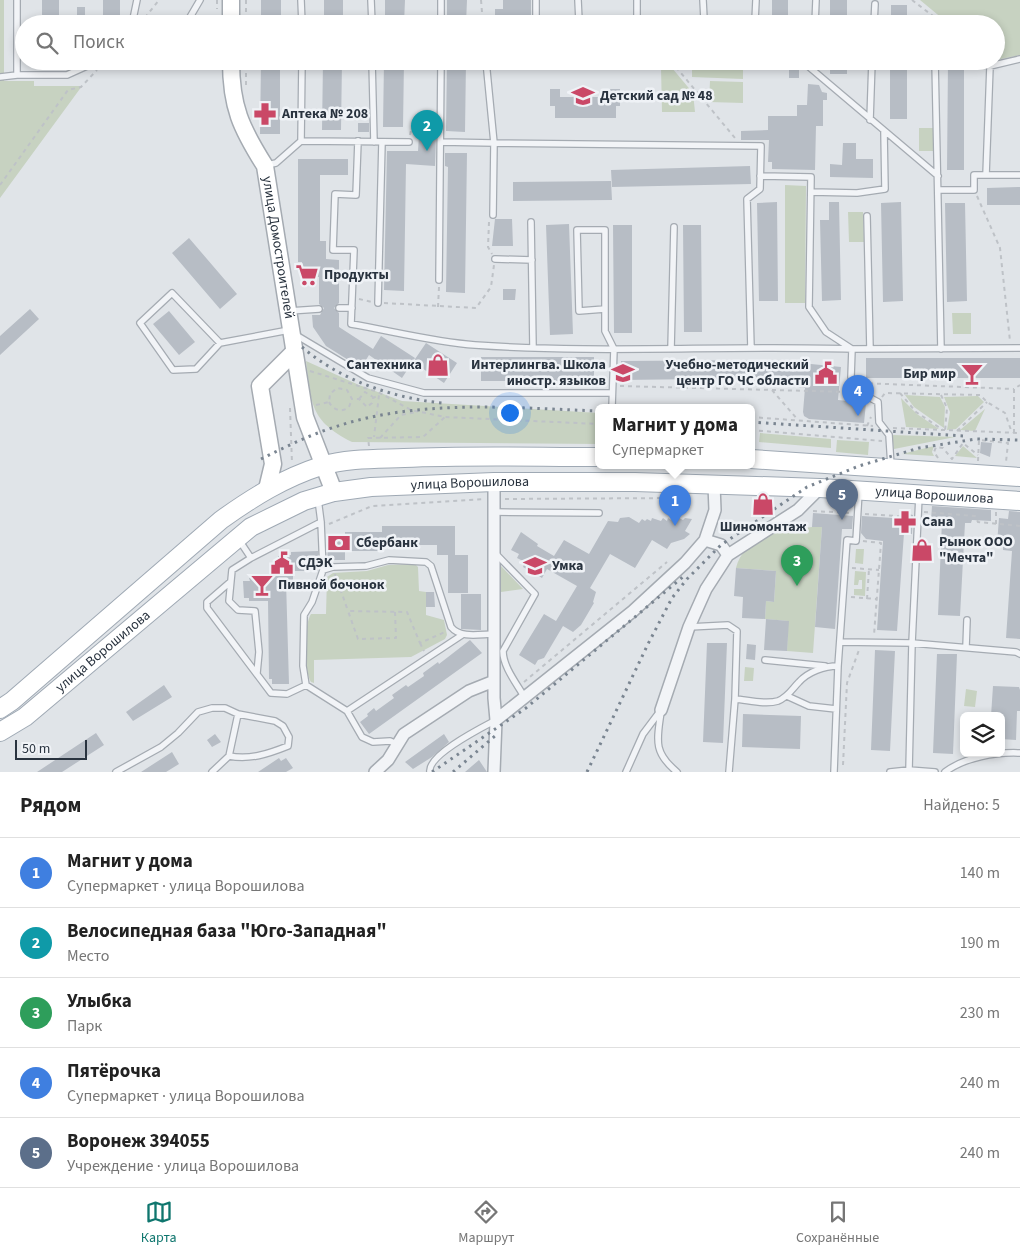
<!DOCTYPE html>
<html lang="ru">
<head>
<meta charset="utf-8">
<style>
	:root { --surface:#fff; --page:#f2f2f2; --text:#222; --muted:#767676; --line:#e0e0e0; --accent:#0f766e }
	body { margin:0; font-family:"Source Sans 3",sans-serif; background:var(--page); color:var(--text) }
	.controls { position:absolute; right:15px; bottom:15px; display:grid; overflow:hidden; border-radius:8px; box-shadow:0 2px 8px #0003 }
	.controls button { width:45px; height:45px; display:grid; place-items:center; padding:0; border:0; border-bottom:1px solid var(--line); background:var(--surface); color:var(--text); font:25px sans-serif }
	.scale { position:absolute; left:15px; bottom:12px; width:72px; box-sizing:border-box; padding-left:5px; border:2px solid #29333f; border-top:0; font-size:14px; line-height:18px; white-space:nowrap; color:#29333f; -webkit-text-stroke:4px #eff2f6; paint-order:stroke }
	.you { position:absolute; left:509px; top:412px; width:18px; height:18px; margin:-12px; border:4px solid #fff; border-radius:50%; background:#1a73e8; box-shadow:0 0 0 8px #1a73e833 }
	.badge { display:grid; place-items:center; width:32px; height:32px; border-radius:50%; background:var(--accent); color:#fff; font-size:16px; font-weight:700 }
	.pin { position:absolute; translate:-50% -41px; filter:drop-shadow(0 1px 2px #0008) }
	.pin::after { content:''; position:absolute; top:26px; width:18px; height:15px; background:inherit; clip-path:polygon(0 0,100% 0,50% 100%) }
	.popup { position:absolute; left:595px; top:404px; width:160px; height:65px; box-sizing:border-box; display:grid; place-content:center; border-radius:8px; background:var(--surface); filter:drop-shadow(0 1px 4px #0005); font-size:16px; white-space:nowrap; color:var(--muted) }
	.popup b { font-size:19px; color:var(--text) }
	.popup::after { content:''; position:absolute; left:50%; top:100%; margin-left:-10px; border:10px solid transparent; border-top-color:var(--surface) }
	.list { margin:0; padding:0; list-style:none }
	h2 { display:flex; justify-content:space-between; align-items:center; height:65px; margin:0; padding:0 20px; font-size:21px }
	h2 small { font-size:16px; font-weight:400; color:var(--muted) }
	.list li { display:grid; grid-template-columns:32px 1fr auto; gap:15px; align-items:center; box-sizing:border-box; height:70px; padding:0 20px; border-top:1px solid var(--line) }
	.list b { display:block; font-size:19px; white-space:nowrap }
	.list p { margin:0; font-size:16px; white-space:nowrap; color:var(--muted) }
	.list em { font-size:16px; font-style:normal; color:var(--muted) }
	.icon { flex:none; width:28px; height:28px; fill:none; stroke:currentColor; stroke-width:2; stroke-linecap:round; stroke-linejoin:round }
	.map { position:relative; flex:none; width:1020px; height:772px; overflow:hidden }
	.search { position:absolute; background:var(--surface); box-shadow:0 2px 8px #0003; left:15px; right:15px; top:15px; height:55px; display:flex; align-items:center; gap:12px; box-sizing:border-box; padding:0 18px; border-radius:28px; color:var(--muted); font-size:19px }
	.sheet { height:415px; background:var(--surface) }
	nav { display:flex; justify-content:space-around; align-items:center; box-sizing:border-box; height:70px; border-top:1px solid var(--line); background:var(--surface); font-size:14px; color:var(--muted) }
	nav a { display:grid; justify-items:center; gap:2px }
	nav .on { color:var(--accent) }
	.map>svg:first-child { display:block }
	.green { fill:#c7d2c1 }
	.building { fill:#b7bdc5 }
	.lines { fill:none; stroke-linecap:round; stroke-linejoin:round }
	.lane-casing { stroke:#a5abb2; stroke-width:8 }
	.street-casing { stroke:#a5abb2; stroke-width:14 }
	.secondary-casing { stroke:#a5abb2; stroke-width:19 }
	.primary-casing { stroke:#9fa9b4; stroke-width:20 }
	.path { stroke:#bec2c7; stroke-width:2; stroke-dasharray:4 4; stroke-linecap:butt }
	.lane { stroke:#f2f4f7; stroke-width:5.5 }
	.street { stroke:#f2f4f7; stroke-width:11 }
	.secondary { stroke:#fff; stroke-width:16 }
	.primary { stroke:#fff; stroke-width:18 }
	.rail { stroke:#7a8591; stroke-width:3; stroke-dasharray:2.5 5; stroke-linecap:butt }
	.labels { text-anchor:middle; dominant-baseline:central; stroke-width:5; stroke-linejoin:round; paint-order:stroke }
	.poi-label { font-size:14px; font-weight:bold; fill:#29333f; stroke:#eff2f6; text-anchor:start }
	.street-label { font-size:14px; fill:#29333f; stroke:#eff2f6 }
</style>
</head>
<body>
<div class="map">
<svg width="1020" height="772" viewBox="0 0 1020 772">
	<rect width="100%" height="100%" fill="#e0e4e8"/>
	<path class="green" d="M0,0H4V81H34V86H82L0,198Z
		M920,0H1020V55L996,60V24H949Z
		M692,61H743V79L692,77Z
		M661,68H672L693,93L695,112H662Z
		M710,81L743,82V103L709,102Z
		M919,128H933V151H919Z
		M785,185L806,186L805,303H785Z
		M848,212H863L864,242H849Z
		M952,313H971V334H953Z
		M306,361L359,385L402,401L599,413V444L352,442C309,420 312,404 306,361Z
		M905,395L940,397L945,407L944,428L914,407Z
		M978,396L984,402L956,429L947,430L950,412L944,397Z
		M901,398L917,414L939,429L906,427Z
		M985,409L975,431L960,430Z
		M760,433L831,439V448L759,442Z
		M892,435L955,437L894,449Z
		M837,440L869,442L868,455L836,452Z
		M934,446L932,452L934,456L902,454Z
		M963,446L977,458L955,456Z
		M812,527H822L813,653L787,651L788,621L765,619L766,601L774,602L776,571L736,568C744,535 784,530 812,527Z
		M856,549H864L863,564L855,563Z
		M415,564L418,567L419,591L426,592V615L444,620L447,635L445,639L411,657L314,660V683L311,682C304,673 304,623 311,614H326L327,577L333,573L367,571L388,565Z
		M501,566L523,589L501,592Z
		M855,571L866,572L865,596L854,595V589H862V580H859L858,585H854Z
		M745,667L754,668L753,681H744Z
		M966,689L977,691L975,707L964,706Z"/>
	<path class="building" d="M42,0H59V16H77V7H85V16H103V0H120V24H42Z
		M261,0H281V24H261Z
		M324,0H343V24H324Z
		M385,0H405L404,24H385Z
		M447,0H467L466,24H447Z
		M503,0H531V20L495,21V9H503Z
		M772,0H788V24H772Z
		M830,0H847V24H830Z
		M891,5H907V24H891Z
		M261,61H280V134H260Z
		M323,61H342L341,130H322Z
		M384,61H404L403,127H383Z
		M447,61H466L465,132L446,131Z
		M830,61H847V74H830Z
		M890,61H907V119H890Z
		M948,61H964V170H947Z
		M789,69H799V78H789Z
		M808,84L819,85L822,92L827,93V100H823V126H816L815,170L772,169V162H768L769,140H741V131L768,130V116H797V105H807Z
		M550,89H560V97H610V89H620V106H616V118H555V106H550Z
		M358,123H369V132H358Z
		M419,135L436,136L435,166L406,164L404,291L384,290L387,151H418Z
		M843,143H856V159H873V178L830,177V164L842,165Z
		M445,153H467L465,293L446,292L448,167L445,166Z
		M298,159H348V175H320V241H326V259L339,260V303L334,308L339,313V327L373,349L381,336L415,358L402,378L369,355L361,368L326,346L313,327L312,315H320L324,308L319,304V277L302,276V262H298Z
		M750,166L751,184L612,187L611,170Z
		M611,181L612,200L513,201V182Z
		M1020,187V205H987V188Z
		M777,202L778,301H759L757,203Z
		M829,202H839L841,300L822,301L820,220H829Z
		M901,202L903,301L883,302L881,203Z
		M945,203H965L967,301L947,302Z
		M495,219H512L513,246H492Z
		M569,224L573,334L550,335L546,225Z
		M613,225H632V333H614Z
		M683,225H701L702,332H684Z
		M189,238L237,294L220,309L172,253Z
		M503,289H516L515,300H503Z
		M30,309L39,319L0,355V336Z
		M169,311L195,342L179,355L153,324Z
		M426,343L457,363L444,383L413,362Z
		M481,357H594V381H481Z
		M866,358H1020V378H866Z
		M771,360L841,367L838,400L866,403L864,423L809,419L804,416L803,412L805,388L780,385L781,378L621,380V361Z
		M981,442L992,443L990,457L980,453Z
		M765,497L770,503L760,510L756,504Z
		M932,506L991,510V521L972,520L971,523H965L960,616L938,615L942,521H931Z
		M1009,511L1020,512V639L1006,638L1012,551L1003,550V545L997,544L999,518L1008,519Z
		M813,513L853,516L852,529H842L835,629L815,627L822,527H812Z
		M909,514L913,515L912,534L904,533L897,631L877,630L883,541L866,539L861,533L862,516L909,519Z
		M629,517L639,523L642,519L645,521L647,519L651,521L652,518L661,521L663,518L667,521L668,518L673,521L674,519L677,521L679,518L683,520L685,518L692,519L685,531L690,534L684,539L671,543L667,549L652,540L635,568L610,554L590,588L596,592L593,602L594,603L581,625L573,632L563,626L544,658L538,660L535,665L519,655L544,614L556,621L577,586L547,569L542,578L523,567L525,562L517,558L519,554L511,550L521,532L538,544L537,546L554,556L564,540L589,554L608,521L618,522L620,518Z
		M382,526H455V555H468V593H448V555H437V545H384V551H345V560H327L329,536H345V532H382Z
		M318,551V571H293V581H286L289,684H272V679H269L268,601H249V598H244L243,581H250L249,578L255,576H272V572H279L278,556L291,555V552Z
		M736,568L776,571L774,602L766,601L765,619L742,618L743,597L734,596Z
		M426,592H434L435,607H426Z
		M461,594H481V630L461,629Z
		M766,619L789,621L787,651L764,650Z
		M470,640L482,653L369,734L360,722L368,716L367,714L374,708L376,711L394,698L392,695L406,685L408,687L424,676L423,673L438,662L439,664Z
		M707,643H727L723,743L703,742Z
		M747,644L756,645L755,660L746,659Z
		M875,650L895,651L890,751L871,750Z
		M937,654H957L953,754L933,753Z
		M164,685L172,697L133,721L126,712Z
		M993,686L1019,687L1020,690V711H1017L1016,740L1001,739V716H991Z
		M743,714L801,716L800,749L742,747Z
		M96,733L104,745L62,772H37Z
		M215,734L221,742L212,747L207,740Z
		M444,734L449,742L432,757L413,769L405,762Z
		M172,752L179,764L166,772H141Z
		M279,758L281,761L286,758L293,768L286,772H258Z
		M479,760L487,772H465Z"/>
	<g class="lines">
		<defs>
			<path id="lane" d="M17,0V75H67L98,61
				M301,0L302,24
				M371,0L372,24
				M441,0V24
				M536,0V21H755L759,24
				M578,0L579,21
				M637,0V20
				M703,0L704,19
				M755,21L756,0
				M132,24L137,0
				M186,24L200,0
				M815,24L816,0
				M874,24L875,4
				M372,61L374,142
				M486,61L494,143L761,146L760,189L747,199L751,348
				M802,61L938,176
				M935,61L941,349
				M0,77L17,75
				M870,120L872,61
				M301,141L302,61
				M358,141L356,195L335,194L333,250H354L351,324C392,331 434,342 475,345C600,354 726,345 852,349
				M441,142L494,143L493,215
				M267,165L276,163L301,141L409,142
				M986,175L990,66L1020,59
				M760,176L811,177L809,307L826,332L852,349
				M938,190H974V175H1020
				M811,192L857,193L885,189L884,132
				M867,216L870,349
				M531,222L533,347
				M495,259L532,260
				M439,280L441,61
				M378,303L382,142
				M339,308H352
				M605,309L579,311L577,230H605V331L614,349L612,407
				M289,311L319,309
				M296,335L368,378L424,393H612
				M220,343L172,293L140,323L173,370L196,369L220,343L289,330
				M671,349L674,227
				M891,466L889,435L879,422L878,402L859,392L851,377L852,349L1020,348
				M318,499L321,522L323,570L312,602L304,615L303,666L306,685L347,711L362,737L373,742L390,741L399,745
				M494,512L599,513
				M239,540L251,558L321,522
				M495,553L535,594L503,651C503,667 517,684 525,698
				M251,558L232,570L229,601L238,610L255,611L259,652L257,673
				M323,570L333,567L366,566L389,560L426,562L431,566L451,627C461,639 480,634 495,634
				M229,583L207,602V608L271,693L287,694L306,685
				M689,627L728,625L737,631L735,699
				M840,642L912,643L1016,652L1020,654
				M966,647L967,620
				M765,660L825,666
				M787,696L809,706L836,709
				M347,711L462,635
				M661,712C657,740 653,752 677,772
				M909,770L912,643L919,496
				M116,772L161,747L178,733L198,712L212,708H225L238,714L275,721L283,726L289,737L288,746C268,754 250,760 229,756
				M212,772L229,756L238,714
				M430,772C427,755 481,728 496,720
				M626,772L643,734L661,710
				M729,772L735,699C748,700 765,705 778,701C788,697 792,689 799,682C808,672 824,666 838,666
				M834,772L838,666L847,540L856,541L859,492
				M890,772L909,770L935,772
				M945,772C965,757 996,752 1020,753"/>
			<path id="street" d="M494,482V698L496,720
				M705,540L721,545L728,555
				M661,710L689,627L706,589L728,555L798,510L820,488
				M375,772L388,760L404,734L469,691L494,681
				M494,772L496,720L633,611L685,563L705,540L715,510L714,485"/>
			<g id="secondary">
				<path d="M231,24V0"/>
				<path id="s1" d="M231,61C231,107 241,128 265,166L305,417L334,492"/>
				<path d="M267,489L273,464L260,386L293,353"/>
			</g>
			<g id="primary">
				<path d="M751,459L1020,477"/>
				<path d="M0,709L12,701L221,520C253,497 284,478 321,466C348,458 377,459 404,458C469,455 534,457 599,457"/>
				<path id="s2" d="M0,732L25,717L251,527L304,501L334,492L371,487L494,482H635L820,488L1020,501"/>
			</g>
		</defs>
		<use href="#lane" class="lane-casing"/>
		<use href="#street" class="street-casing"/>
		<use href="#secondary" class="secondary-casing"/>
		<use href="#primary" class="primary-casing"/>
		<path class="path" d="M217,0V9
			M481,0L483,24
			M912,0L933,16L937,24
			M244,18H246V0
			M140,24L159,0
			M246,24V18
			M671,61L735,138
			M246,85V61
			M410,135L411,130H434
			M0,185L68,90L81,87L97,70
			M977,196L1000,248L1010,341
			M489,222L488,247L492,254
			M359,299L372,302
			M384,303L476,308L491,287L494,265
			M438,307L439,287
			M310,371L378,392L411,410L445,417L599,424
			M861,383L1014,389
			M620,386L850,392
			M772,390L798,420
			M900,393L916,412L943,430
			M941,395L947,408L945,431
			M882,397L885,393L980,395L987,402L1005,413L1012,433
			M359,399L365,392L373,397
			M329,402C333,410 342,413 349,407L352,399
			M316,405L329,402L330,394L337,388L347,390L352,399H359L367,407L372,403L373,398L379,395L374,437
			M290,408L292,463
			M751,417L873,426
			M867,426L871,417
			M893,428L1020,433
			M751,430L882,441
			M957,431L987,402
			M1014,433V389L1020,385
			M380,438L401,415L417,412
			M369,446L368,438L423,437L445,417
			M938,458L934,452L936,447L943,448L952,459L963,443L978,455
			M978,461L979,440L1008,443L1006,462
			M505,499L675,498
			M813,511L851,513
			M924,512L975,516L978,522L1020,526
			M865,514L910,517
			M329,524L372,506L485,499
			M996,524V512
			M863,541L881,543L874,635
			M852,568L879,570
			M335,574L348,611
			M851,597L876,599
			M867,599L869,569
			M395,612L396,638L358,639L348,611L407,612L420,643L445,632
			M420,643L424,651
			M524,682L667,562
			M843,765L847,683L859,650"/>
		<use href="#lane" class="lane"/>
		<use href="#street" class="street"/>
		<use href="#secondary" class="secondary"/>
		<use href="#primary" class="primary"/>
		<path class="rail" d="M302,347C340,380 393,398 442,403
			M751,422L963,436
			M261,459C287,446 314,433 341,425C424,399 513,408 599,411
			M432,772L526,708L684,576
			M453,772L495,736
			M587,772L648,644L672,598L687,579L721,545L807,487L859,466L919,448L976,439L1020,440"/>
	</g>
	<defs>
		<symbol id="school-bare" viewBox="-9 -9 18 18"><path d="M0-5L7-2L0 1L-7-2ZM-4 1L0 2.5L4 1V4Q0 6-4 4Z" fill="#ca4867" stroke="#eff2f6" stroke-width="2.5" paint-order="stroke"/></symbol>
		<symbol id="pharmacy-bare" viewBox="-9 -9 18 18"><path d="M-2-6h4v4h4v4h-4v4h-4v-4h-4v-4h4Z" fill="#ca4867" stroke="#eff2f6" stroke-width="2.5" paint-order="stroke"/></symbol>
		<symbol id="supermarket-bare" viewBox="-9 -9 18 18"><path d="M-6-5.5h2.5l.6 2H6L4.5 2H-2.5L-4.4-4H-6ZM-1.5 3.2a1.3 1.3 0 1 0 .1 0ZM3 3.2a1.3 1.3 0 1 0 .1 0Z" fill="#ca4867" stroke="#eff2f6" stroke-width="2.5" paint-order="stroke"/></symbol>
		<symbol id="shop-bare" viewBox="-9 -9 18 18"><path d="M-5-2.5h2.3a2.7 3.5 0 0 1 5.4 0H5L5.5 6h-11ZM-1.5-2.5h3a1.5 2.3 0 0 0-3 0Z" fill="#ca4867" stroke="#eff2f6" stroke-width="2.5" paint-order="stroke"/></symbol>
		<symbol id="civic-bare" viewBox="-9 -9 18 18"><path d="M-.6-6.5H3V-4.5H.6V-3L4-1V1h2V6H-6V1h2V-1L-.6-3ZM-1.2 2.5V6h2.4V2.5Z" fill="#ca4867" stroke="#eff2f6" stroke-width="2.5" paint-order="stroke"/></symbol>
		<symbol id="bar-bare" viewBox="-9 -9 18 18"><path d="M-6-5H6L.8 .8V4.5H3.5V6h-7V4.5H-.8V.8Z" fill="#ca4867" stroke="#eff2f6" stroke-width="2.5" paint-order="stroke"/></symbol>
		<symbol id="bank-bare" viewBox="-9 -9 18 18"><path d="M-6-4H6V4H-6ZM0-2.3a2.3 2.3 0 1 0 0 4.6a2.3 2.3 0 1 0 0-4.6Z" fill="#ca4867" stroke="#eff2f6" stroke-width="2.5" paint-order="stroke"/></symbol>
	</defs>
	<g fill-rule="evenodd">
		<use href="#school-bare" x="567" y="80" width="32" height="32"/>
		<use href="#pharmacy-bare" x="249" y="98" width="32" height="32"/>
		<use href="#supermarket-bare" x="291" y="259" width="32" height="32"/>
		<use href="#shop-bare" x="422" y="349" width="32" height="32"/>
		<use href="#school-bare" x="607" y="357" width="32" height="32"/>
		<use href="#civic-bare" x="810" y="357" width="32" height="32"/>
		<use href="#bar-bare" x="956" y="358" width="32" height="32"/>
		<use href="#shop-bare" x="747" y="488" width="32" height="32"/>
		<use href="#pharmacy-bare" x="889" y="506" width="32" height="32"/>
		<use href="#bank-bare" x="323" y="527" width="32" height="32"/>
		<use href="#shop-bare" x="906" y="534" width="32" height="32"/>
		<use href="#civic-bare" x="266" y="547" width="32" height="32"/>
		<use href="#school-bare" x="519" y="550" width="32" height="32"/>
		<use href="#bar-bare" x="246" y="569" width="32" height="32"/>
	</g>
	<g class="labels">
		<g class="poi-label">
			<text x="600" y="96">Детский сад № 48</text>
			<text x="282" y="114">Аптека № 208</text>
			<text x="324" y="275">Продукты</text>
			<text x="422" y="365" text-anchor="end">Сантехника</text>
			<text x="606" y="365" text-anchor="end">Интерлингва. Школа<tspan x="606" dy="16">иностр. языков</tspan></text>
			<text x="809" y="365" text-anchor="end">Учебно-методический<tspan x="809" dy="16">центр ГО ЧС области</tspan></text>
			<text x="956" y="374" text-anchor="end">Бир мир</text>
			<text x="922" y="522">Сана</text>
			<text x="763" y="527" text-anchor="middle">Шиномонтаж</text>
			<text x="939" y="542">Рынок ООО<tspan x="939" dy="16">"Мечта"</tspan></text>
			<text x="356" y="543">Сбербанк</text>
			<text x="298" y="563">СДЭК</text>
			<text x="552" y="566">Умка</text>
			<text x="278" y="585">Пивной бочонок</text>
		</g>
		<g class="street-label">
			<text stroke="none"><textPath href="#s1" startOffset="195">улица Домостроителей</textPath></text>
			<text stroke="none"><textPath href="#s2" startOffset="551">улица Ворошилова</textPath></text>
			<text stroke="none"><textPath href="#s2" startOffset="1016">улица Ворошилова</textPath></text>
			<text stroke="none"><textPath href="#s2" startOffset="131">улица Ворошилова</textPath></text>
		</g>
	</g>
</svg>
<div class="controls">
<button><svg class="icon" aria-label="layers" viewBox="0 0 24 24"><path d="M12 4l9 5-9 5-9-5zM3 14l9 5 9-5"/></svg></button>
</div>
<div class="scale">50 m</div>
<div class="you"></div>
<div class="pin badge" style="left:675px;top:526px;background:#3f7fe0">1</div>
<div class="popup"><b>Магнит у дома</b>Супермаркет</div>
<div class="pin badge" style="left:427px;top:151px;background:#0f9aa8">2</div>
<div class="pin badge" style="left:797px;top:586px;background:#2e9e5b">3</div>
<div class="pin badge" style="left:858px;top:416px;background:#3f7fe0">4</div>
<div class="pin badge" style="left:842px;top:520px;background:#5c6f8a">5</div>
<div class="search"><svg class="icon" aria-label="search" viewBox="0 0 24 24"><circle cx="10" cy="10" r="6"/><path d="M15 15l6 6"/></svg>Поиск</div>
</div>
<section class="sheet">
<h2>Рядом<small>Найдено: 5</small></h2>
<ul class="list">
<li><span class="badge" style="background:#3f7fe0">1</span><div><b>Магнит у дома</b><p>Супермаркет · улица Ворошилова</p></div><em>140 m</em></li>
<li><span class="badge" style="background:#0f9aa8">2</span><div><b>Велосипедная база &quot;Юго-Западная&quot;</b><p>Место</p></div><em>190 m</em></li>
<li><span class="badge" style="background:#2e9e5b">3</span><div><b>Улыбка</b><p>Парк</p></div><em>230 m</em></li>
<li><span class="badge" style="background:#3f7fe0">4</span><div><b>Пятёрочка</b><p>Супермаркет · улица Ворошилова</p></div><em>240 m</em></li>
<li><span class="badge" style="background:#5c6f8a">5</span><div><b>Воронеж 394055</b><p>Учреждение · улица Ворошилова</p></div><em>240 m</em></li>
</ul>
</section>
<nav>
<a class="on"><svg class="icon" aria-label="map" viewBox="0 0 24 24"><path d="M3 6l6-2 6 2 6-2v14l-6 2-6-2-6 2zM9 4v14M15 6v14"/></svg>Карта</a>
<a><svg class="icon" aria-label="directions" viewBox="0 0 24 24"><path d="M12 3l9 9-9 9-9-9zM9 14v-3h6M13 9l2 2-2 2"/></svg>Маршрут</a>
<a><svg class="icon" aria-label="saved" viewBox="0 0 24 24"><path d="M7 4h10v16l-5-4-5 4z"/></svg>Сохранённые</a>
</nav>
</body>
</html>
